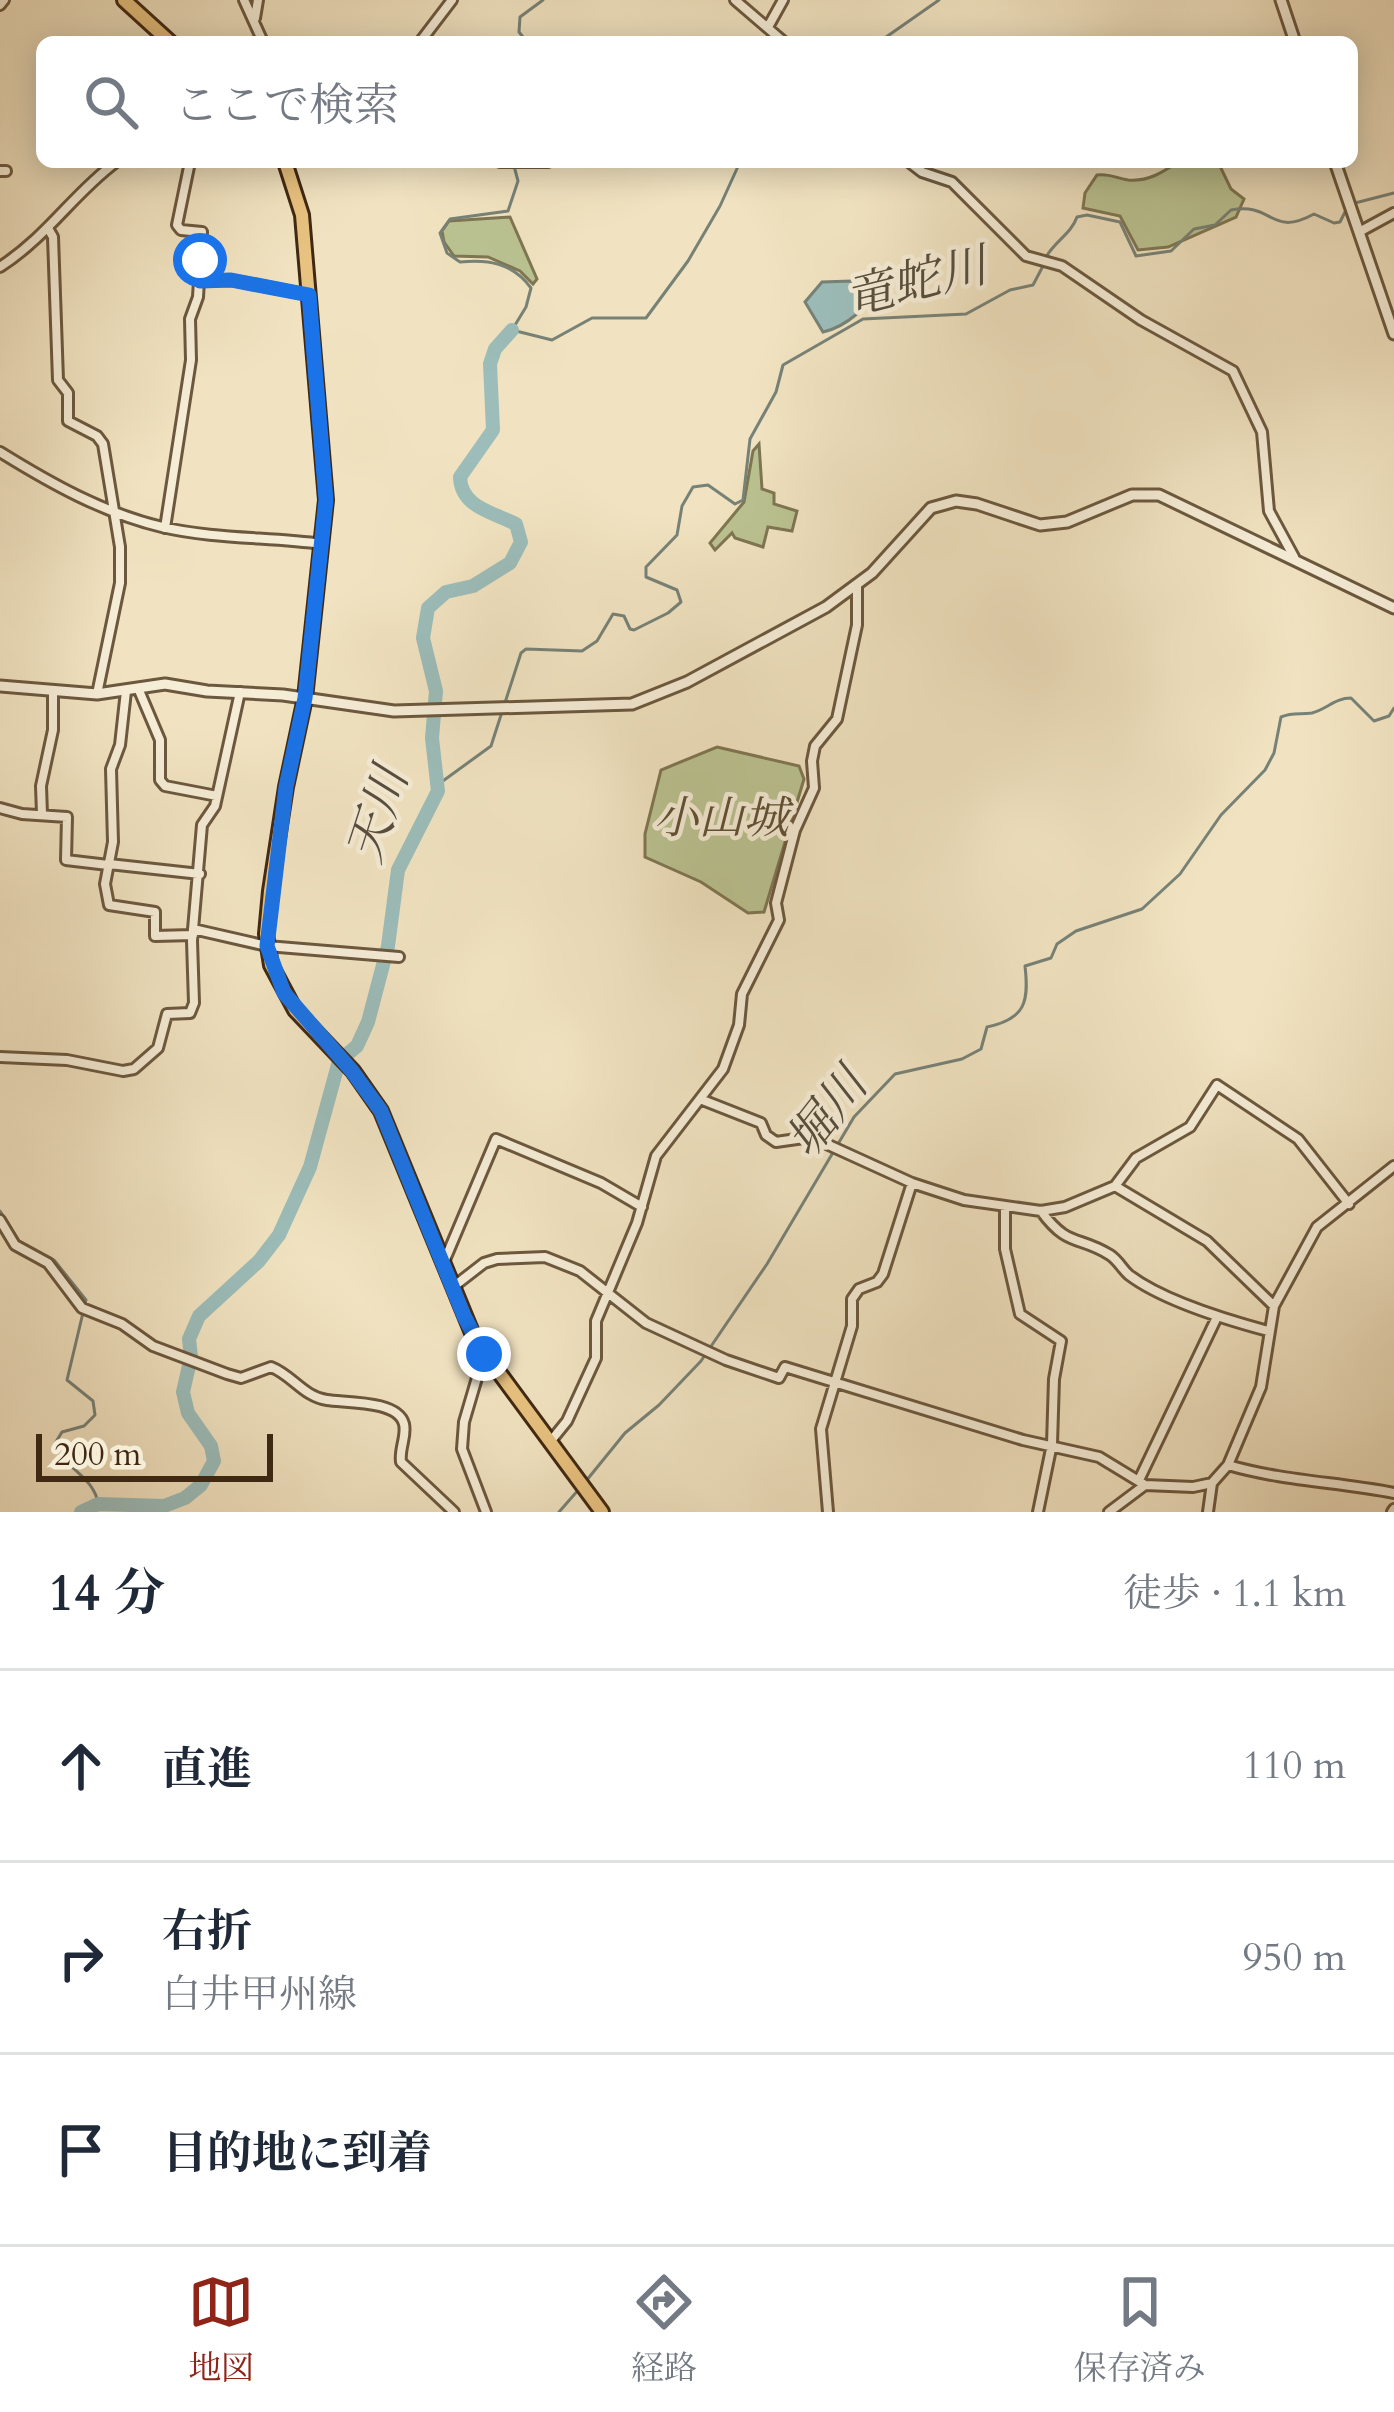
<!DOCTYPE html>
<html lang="ja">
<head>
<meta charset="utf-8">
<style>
	:root { --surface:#fff; --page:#f6f6f7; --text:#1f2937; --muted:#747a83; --line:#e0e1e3; --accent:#8f2418 }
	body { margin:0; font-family:Cardo,"Noto Serif JP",serif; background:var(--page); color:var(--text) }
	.scale { position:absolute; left:36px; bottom:30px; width:237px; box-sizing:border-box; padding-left:12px; border:6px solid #402913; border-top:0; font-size:33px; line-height:42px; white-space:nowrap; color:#402913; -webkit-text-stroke:9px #f6edd7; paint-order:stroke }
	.stop { position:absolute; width:36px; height:36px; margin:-27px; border:9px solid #1a73e8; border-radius:50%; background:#fff }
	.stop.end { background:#1a73e8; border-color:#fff; box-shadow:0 3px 12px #0008 }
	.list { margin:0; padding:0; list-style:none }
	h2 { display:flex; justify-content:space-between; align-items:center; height:156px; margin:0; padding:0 48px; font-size:51px }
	h2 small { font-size:39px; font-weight:400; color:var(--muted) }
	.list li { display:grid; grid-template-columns:78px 1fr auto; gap:36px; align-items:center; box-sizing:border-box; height:192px; padding:0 48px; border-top:3px solid var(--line) }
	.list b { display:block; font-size:45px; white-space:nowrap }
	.list p { margin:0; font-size:39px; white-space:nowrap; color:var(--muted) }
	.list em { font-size:39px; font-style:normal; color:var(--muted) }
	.icon { flex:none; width:66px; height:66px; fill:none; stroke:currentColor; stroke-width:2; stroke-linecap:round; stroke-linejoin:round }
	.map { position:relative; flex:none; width:1394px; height:1512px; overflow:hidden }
	.search { position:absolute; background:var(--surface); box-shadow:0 6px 30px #0003; left:36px; right:36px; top:36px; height:132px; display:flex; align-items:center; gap:30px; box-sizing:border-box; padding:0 42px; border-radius:18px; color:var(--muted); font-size:45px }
	.sheet { height:732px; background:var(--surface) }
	nav { display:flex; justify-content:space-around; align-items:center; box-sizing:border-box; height:168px; border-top:3px solid var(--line); background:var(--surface); font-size:33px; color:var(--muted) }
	nav a { display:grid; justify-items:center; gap:6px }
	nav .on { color:var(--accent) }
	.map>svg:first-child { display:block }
	.green { fill:#bbc392; stroke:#7e7652; stroke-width:3 }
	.water { fill:#9cbdba; stroke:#778277; stroke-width:3 }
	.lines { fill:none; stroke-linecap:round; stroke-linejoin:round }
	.stream { stroke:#778277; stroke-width:3 }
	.river { stroke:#9cbdba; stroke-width:14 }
	.minor-casing { stroke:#6c583e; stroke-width:14 }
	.tertiary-casing { stroke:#6c583e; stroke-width:15 }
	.primary-casing { stroke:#402913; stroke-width:18 }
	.minor { stroke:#f6edd7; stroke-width:8 }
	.tertiary { stroke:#f6edd7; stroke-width:9 }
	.primary { stroke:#e8c280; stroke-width:12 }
	.route { stroke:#1a73e8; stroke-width:15 }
	.labels { text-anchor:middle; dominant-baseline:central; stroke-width:9; stroke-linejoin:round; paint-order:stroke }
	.park-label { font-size:45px; font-style:italic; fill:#5f5033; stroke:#f6edd7 }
	.water-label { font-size:48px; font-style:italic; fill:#574e3d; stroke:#f6edd7 }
</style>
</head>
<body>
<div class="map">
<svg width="1394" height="1512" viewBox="0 0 1394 1512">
	<rect width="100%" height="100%" fill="#f1e3c1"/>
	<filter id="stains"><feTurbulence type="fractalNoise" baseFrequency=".00167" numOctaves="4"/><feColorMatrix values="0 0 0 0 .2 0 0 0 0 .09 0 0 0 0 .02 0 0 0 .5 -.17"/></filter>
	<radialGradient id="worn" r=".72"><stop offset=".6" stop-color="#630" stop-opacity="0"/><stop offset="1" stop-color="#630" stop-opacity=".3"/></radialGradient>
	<path class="green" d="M1178,162H1218L1231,189L1244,199L1236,217L1168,247L1138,250L1120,216L1083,208L1085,193L1097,175C1110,173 1115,178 1128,180C1148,182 1163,172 1178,162Z
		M510,217L537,279L533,284L520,271L488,257L454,256L444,242L442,231L449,221Z
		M759,444L762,489L774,493V504L797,511L792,531L768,527L763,547L735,538L732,533L715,550L710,543L744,502L753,451Z
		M717,747L799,766L804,779L764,912L748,913L701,882L645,857V834L661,770Z"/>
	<path class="water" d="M851,281L855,286L876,284C871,307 845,327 823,332L805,302L822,282Z"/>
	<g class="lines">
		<path class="stream" d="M527,42L519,32L520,17L543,0
			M879,42L939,0
			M514,166L518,181L508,211L450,219L440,233L447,253L460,262C488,259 513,263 531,288L526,307L512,330L552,340L592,318H646L688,261L720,206L740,162
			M1355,203L1394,193
			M1046,257C1055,241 1071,234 1077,217L1087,215L1120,222L1136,256L1171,251L1194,229L1215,225L1231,210C1274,202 1270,238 1314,214L1334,223L1340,222L1347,208
			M436,786L491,746L521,653L526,649L582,651L597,641L613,614L624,616L630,629L634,630L668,613L681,602L677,590L646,577V567L677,535L682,506L693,487L708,485L735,504L743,500L750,439L776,392L783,365L863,319L966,314L1010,290L1033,285L1043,266
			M0,1211L21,1244L54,1260L86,1300L67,1380L93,1401L95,1415L84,1426L62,1432L54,1445C65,1468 95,1478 98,1504
			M586,1481L625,1433L659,1405L701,1361L767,1264L854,1117L895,1074L962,1059L981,1049L987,1027C1026,1019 1029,1001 1025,966L1051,958L1057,944L1076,931L1142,909L1180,874L1221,815L1265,770L1274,753L1281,717C1293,712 1301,715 1312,713C1327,709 1335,698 1351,698L1374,721L1389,716L1394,708
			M559,1512L580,1488"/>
		<path class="river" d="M81,1512L98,1504L164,1506L185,1498L201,1485L214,1461L211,1446L188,1413L183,1392L191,1357L189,1339L199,1316L259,1261L279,1235L310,1167L339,1061L357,1046L368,1022L388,946L398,870L438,791L432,738L436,691L423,638L428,608L446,592L473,586L510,563L521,542L516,524C492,512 461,507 460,477L493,430L490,364L495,349L512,330"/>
		<defs>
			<path id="minor" d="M244,0L263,42
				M735,0L784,42
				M0,5L4,0
				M255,18L258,0
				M768,27L783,0
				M420,42L452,0
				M500,162H548
				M909,162L922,172L952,182L1026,256L1062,266L1141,320L1233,371L1262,432L1269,511L1294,557
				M0,171H6
				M49,230L53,237L58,380L68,393V421L97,436L103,444L120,547V583L97,694
				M1359,232L1394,213
				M0,267C49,235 72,195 116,162
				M200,281L231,280L309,295
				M0,452C50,483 103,513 162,527C213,539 269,537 322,544
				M165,528L191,360L190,319L198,297L202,232L181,230L177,225L190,162
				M138,688L160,740V780L165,786L217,796
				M126,691L120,745L111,769L113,842L105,884L109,905L155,912V936L193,935
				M0,808L22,814L67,817L66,860L108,865
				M42,814L41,786L53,730V693
				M109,864L200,874
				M193,929L267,946L399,957
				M0,1057L67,1060L123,1071L134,1069L158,1048L167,1014L190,1013L194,1003L192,941L202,825L215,806L240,692
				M700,1099L761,1123L766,1135L776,1142L811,1137L912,1183L964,1200L1041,1211L1065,1207L1115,1186L1136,1158L1190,1127L1217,1085L1298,1139L1349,1204
				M1115,1186L1207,1241L1274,1306
				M1005,1207V1249L1020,1314L1061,1341L1054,1379L1052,1444L1038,1512
				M1041,1211C1068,1248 1078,1235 1110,1255C1118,1260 1122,1269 1129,1275C1162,1300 1227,1320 1268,1331
				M0,1220L15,1245L48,1263L82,1308L122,1324L153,1346L227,1374L241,1378L271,1367C292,1375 304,1397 327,1400C345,1403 398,1400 404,1424C407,1436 399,1449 401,1462L454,1512
				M444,1262L496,1139L601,1183L642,1207
				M453,1287L484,1263L497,1259L545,1257L580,1271L646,1323L726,1360L779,1378L785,1367L1023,1440L1099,1457L1145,1485L1193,1487L1212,1483
				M484,1354L464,1422L462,1449L486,1512
				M550,1442L567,1421L596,1358V1321L637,1223L656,1156L723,1069L739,1025L742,994L779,920L776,903L795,830L814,788L812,761L815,746L837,719L857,625V585
				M1228,1465C1283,1481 1338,1482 1394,1493
				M1139,1480L1217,1317
				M828,1512L821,1429L852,1326V1299L859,1289L877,1282L883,1274L912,1183
				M1109,1512L1145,1485
				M1208,1512L1212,1483L1228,1465L1261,1387L1274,1306L1317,1227L1394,1166
				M1392,1512L1394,1509"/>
			<path id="tertiary" d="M1281,0L1295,42
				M1335,162L1394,334
				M0,686L97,694L165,684L207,691L283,695L394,711L632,704L687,682L826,607L872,573L931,508L956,501L977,504L1040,525L1067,522L1132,495H1159L1394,608"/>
			<path id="primary" d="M124,0L170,42
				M285,162L302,215L326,500L305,698L286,787L270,891L266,934L271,965L295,1010L353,1071L381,1111L475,1340L602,1512"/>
		</defs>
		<use href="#minor" class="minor-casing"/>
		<use href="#tertiary" class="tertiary-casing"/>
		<use href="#primary" class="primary-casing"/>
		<use href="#minor" class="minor"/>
		<use href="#tertiary" class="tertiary"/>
		<use href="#primary" class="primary"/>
	</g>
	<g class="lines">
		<path class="route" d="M200,260V281L231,280L309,295L326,500L305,698L286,787L267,946L284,993L352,1071L381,1111L464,1316L484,1354"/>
	</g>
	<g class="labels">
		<g class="park-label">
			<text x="721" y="818">小山城</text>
		</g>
		<g class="water-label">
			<text transform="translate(916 282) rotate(-14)">竜蛇川</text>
			<text transform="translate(378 815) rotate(-72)">天川</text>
			<text transform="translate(827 1113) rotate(-52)">堀川</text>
		</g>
	</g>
	<rect width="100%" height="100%" filter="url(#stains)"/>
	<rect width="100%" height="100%" fill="url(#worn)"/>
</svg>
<div class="scale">200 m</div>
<div class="stop" style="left:200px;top:260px"></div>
<div class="stop end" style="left:484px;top:1354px"></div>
<div class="search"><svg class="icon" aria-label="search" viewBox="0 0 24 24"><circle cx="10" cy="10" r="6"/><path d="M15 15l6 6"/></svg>ここで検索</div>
</div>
<section class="sheet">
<h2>14 分<small>徒歩 · 1.1 km</small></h2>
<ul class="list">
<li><svg class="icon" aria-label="ahead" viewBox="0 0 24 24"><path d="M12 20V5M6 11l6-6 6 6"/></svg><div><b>直進</b></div><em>110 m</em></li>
<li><svg class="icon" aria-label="right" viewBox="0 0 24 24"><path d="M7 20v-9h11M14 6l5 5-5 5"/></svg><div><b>右折</b><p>白井甲州線</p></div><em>950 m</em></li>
<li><svg class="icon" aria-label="arrive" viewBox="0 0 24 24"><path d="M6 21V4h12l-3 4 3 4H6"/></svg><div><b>目的地に到着</b></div></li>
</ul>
</section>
<nav>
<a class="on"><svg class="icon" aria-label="map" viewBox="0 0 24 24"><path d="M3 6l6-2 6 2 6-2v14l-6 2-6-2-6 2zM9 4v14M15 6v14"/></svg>地図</a>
<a><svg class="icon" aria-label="directions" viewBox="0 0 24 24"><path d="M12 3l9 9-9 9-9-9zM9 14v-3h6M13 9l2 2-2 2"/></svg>経路</a>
<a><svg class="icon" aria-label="saved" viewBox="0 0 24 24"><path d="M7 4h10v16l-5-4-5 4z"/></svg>保存済み</a>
</nav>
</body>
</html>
